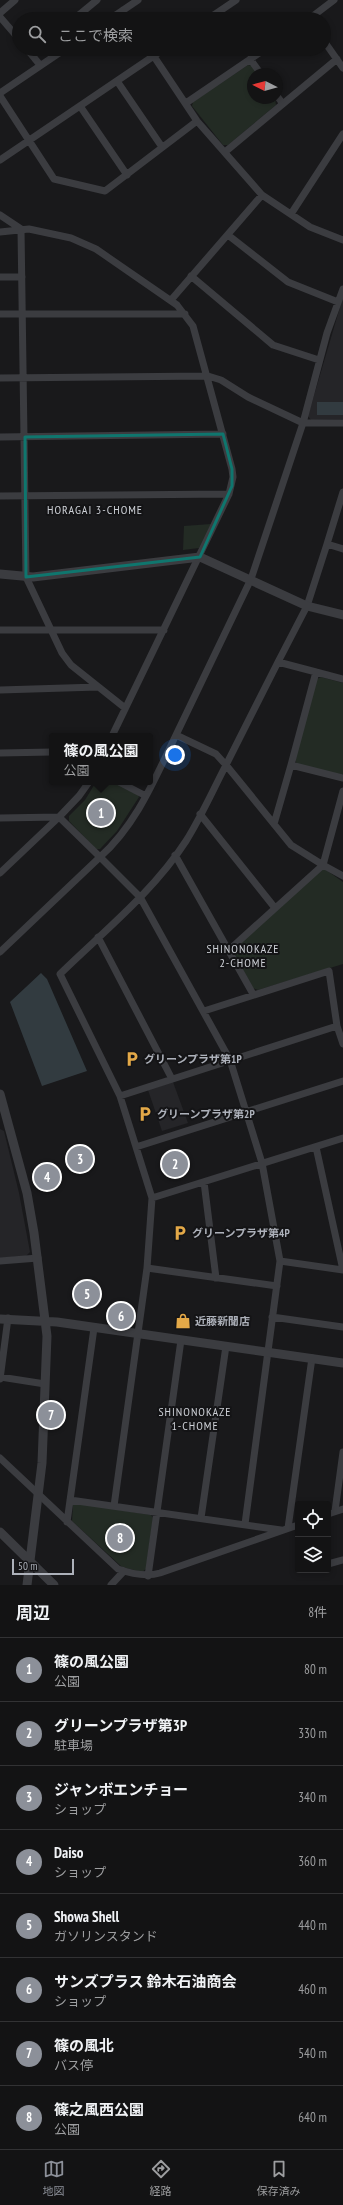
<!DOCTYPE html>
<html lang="ja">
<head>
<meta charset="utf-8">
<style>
	:root { --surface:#131314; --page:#202022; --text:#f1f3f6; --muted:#9d9ea0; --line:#323234; --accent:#8c9099 }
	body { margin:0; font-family:"PT Sans Narrow","Noto Sans JP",sans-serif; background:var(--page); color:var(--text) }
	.controls { position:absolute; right:12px; bottom:12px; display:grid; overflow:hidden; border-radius:4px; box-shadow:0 2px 6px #0003 }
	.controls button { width:36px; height:36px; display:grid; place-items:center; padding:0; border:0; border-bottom:1px solid var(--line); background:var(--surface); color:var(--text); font:20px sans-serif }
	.compass { position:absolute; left:247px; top:68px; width:36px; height:36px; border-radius:50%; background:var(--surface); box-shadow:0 2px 6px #0003; rotate:276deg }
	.scale { position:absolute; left:12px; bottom:10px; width:62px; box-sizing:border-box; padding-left:4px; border:2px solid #adb1ba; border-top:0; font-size:11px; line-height:14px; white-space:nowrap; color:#adb1ba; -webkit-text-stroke:3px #141416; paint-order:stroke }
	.you { position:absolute; left:175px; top:755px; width:14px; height:14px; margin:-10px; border:3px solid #fff; border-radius:50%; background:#1a73e8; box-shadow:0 0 0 6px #1a73e833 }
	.badge { display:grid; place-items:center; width:26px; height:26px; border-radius:50%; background:var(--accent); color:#fff; font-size:13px; font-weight:700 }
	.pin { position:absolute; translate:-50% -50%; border:2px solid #fff; box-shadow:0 1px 4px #0006 }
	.popup { position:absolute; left:49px; top:733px; width:104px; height:52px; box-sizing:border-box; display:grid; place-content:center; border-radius:4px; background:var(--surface); filter:drop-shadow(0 1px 3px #0005); font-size:13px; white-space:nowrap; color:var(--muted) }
	.popup b { font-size:15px; color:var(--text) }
	.popup::after { content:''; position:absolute; left:50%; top:100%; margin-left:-8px; border:8px solid transparent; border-top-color:var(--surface) }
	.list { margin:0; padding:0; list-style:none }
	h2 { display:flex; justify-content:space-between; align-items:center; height:52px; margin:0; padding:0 16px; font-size:17px }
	h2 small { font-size:13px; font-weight:400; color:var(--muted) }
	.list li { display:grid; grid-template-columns:26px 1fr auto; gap:12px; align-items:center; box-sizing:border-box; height:64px; padding:0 16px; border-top:1px solid var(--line) }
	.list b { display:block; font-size:15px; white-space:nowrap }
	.list p { margin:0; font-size:13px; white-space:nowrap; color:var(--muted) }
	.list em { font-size:13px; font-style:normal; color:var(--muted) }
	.icon { flex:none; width:22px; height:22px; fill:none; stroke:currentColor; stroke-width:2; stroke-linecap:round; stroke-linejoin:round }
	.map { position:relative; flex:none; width:343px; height:1585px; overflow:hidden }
	.search { position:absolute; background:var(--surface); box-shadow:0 2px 6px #0003; left:12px; right:12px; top:12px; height:44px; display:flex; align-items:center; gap:10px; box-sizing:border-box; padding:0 14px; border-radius:22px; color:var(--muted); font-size:15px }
	.sheet { height:564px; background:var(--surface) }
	nav { display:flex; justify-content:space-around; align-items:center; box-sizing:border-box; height:56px; border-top:1px solid var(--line); background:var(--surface); font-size:11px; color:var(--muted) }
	nav a { display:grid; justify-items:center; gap:2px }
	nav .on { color:var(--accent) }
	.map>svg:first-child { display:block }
	.built { fill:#252528 }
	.green { fill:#232b24 }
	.water { fill:#323b40 }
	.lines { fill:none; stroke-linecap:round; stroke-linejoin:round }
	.minor { stroke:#3b3c40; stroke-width:7 }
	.tertiary { stroke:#3b3c40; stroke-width:9 }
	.marked { fill:none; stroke:#0f766e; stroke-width:3; stroke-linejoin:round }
	.labels { text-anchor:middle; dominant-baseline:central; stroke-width:4; stroke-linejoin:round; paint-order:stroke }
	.poi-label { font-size:11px; font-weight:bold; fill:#adb1ba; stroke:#141416; text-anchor:start }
	.neighbourhood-label { font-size:12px; letter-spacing:1px; fill:#cdd0d6; stroke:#141416 }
</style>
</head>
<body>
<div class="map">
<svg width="343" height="1585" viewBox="0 0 343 1585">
	<rect width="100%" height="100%" fill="#19191b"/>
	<path class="built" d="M343,297V419L311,420L308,416Z
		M173,1082L188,1123L162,1131L148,1090Z
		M0,1129L4,1131L19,1193L30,1252L26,1256L0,1258Z"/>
	<path class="green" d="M248,65L252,66L258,74H253V98H275L276,105L228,145H223L192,106L193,102Z
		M211,524L199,548L183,550L184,526Z
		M321,677L343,683V774L341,776L297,764L295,759L317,679Z
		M96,782H113L137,793L139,797L117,831L100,849H96L69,821V816L85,800Z
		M321,870H326L343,882V964L258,990L253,988L234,953L235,948Z
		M76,1503L151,1515L153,1518L146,1569L142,1572L122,1567L72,1521L73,1505Z"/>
	<path class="water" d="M317,402H343V415H317Z
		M41,973L47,979L87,1071L42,1086L10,1002Z"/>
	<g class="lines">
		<path class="minor" d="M123,10L129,19
			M0,13L15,0
			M0,17L19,39
			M74,19L97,0
			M110,19L138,0
			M208,19L236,0
			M309,19L334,0
			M324,41L343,68
			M27,49L40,65
			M149,49L197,121L262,195L310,227L343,240
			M32,54L39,49
			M250,59L261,74
			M117,81L162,147
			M0,93L65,49
			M0,96L54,179L105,191L197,121
			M277,96L283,104
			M186,103L265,49
			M80,106L127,175
			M225,152L337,59
			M0,160L164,49
			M291,214L343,134
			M0,215L21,229L26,577L62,653L71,665L125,708
			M0,232L29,229L71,238L96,249L177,305L193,326L232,469L233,477L229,494L112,736
			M228,235L288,282L338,302
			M191,276L273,345L319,360
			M0,277H22
			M171,300L262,195
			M0,314H185
			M0,378L208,376L221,380L248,397L303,423H343
			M0,437L223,434
			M0,496L229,494
			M327,544L343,492
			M343,549L327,544L307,606L278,662L316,672L291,765L343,778
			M0,630H164
			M278,662L226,765L216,754L176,735L251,579L303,423L327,333L343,289
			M316,672L343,679
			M0,690L98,687
			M0,753L52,752
			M89,782L79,796L59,817L100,857C137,824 155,778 176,735
			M119,782L146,796
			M343,791L323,865L343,876
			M200,814L275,908
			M0,818L59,817
			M274,824L291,765
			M175,855L253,994
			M0,873L59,817
			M98,937L172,1079
			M0,952L100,857L140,897L230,1060L262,1163L280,1261L245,1524
			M204,1011L329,971L337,1026L343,1044
			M120,1096L337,1026
			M136,1147L343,1081
			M316,1147L343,1270
			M204,1182L216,1278
			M152,1198L343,1138
			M0,1261L38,1258
			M280,1261L343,1270
			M147,1268L277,1286
			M272,1317L343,1327
			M0,1377L45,1384
			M0,1379L8,1318
			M0,1458L118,1569C132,1574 146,1577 160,1573L298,1525
			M70,1500L281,1530
			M114,1506L147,1268L152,1198L120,1096L60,974C103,932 153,892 186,841C201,817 213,790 226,765L291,845L323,865L229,950
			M335,1511L343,1452
			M328,1514L343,1509
			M201,1518L226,1346
			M67,1522L94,1328
			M288,1528L312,1358
			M328,1564L343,1560
			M148,1576L181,1340
			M111,1585L124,1571"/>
		<path class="tertiary" d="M0,574L33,577L200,557L307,606L343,615
			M0,1094L27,1193L34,1233L47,1336L42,1463L27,1585
			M0,1319L57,1322L343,1363
			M0,1532L54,1585"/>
	</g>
	<path class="marked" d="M223,434L232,469V486L200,557L26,577L25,437Z"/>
	<defs>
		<symbol id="parking-bare" viewBox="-9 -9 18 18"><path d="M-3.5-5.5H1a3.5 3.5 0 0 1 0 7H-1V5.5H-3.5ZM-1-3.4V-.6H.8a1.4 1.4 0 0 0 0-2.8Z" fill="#e4a948" stroke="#141416" stroke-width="2.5" paint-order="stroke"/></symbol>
		<symbol id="shop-bare" viewBox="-9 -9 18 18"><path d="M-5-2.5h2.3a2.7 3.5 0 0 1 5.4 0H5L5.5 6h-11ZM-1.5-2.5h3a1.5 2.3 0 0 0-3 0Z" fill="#e4a948" stroke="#141416" stroke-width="2.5" paint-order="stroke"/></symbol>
	</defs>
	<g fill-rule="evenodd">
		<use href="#parking-bare" x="121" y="1048" width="22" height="22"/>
		<use href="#parking-bare" x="134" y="1103" width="22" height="22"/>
		<use href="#parking-bare" x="169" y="1222" width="22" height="22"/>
		<use href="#shop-bare" x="172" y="1310" width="22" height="22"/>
	</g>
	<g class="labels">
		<g class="poi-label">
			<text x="144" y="1059">グリーンプラザ第1P</text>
			<text x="157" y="1114">グリーンプラザ第2P</text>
			<text x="192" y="1233">グリーンプラザ第4P</text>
			<text x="195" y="1321">近藤新聞店</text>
		</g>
		<g class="neighbourhood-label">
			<text x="95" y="509">HORAGAI 3-CHOME</text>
			<text x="243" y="948">SHINONOKAZE<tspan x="243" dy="14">2-CHOME</tspan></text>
			<text x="195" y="1411">SHINONOKAZE<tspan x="195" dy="14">1-CHOME</tspan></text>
		</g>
	</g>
</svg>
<div class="controls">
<button><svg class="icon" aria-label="locate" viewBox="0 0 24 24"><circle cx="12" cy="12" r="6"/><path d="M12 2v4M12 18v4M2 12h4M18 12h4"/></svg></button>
<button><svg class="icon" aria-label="layers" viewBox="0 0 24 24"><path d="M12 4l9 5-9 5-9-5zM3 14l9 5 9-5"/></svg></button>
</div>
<svg class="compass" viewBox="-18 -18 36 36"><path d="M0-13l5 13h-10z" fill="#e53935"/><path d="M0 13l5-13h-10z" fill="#9d9ea0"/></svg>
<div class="scale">50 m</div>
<div class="you"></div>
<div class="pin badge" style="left:101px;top:813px">1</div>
<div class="popup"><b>篠の風公園</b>公園</div>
<div class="pin badge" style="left:175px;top:1164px">2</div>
<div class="pin badge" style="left:80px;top:1159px">3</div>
<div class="pin badge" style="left:47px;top:1177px">4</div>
<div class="pin badge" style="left:87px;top:1294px">5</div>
<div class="pin badge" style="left:121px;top:1316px">6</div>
<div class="pin badge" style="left:51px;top:1415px">7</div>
<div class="pin badge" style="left:120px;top:1538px">8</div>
<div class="search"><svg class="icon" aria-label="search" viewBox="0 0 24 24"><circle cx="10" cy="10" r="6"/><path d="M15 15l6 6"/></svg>ここで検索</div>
</div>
<section class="sheet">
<h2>周辺<small>8件</small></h2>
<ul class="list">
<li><span class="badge">1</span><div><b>篠の風公園</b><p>公園</p></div><em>80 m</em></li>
<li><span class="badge">2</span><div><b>グリーンプラザ第3P</b><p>駐車場</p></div><em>330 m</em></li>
<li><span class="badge">3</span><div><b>ジャンボエンチョー</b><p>ショップ</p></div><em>340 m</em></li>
<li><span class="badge">4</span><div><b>Daiso</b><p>ショップ</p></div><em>360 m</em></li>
<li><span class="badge">5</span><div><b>Showa Shell</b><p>ガソリンスタンド</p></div><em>440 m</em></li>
<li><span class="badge">6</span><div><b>サンズプラス 鈴木石油商会</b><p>ショップ</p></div><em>460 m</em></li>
<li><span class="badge">7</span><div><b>篠の風北</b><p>バス停</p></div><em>540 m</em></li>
<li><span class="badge">8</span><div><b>篠之風西公園</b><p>公園</p></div><em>640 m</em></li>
</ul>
</section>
<nav>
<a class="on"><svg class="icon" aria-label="map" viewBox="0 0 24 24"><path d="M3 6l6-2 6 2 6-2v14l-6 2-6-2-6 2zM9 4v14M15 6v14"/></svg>地図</a>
<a><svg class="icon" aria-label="directions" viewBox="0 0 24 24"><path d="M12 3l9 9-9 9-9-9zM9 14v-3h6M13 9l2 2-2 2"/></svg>経路</a>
<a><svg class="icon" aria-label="saved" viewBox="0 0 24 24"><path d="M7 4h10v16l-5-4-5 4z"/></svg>保存済み</a>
</nav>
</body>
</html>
